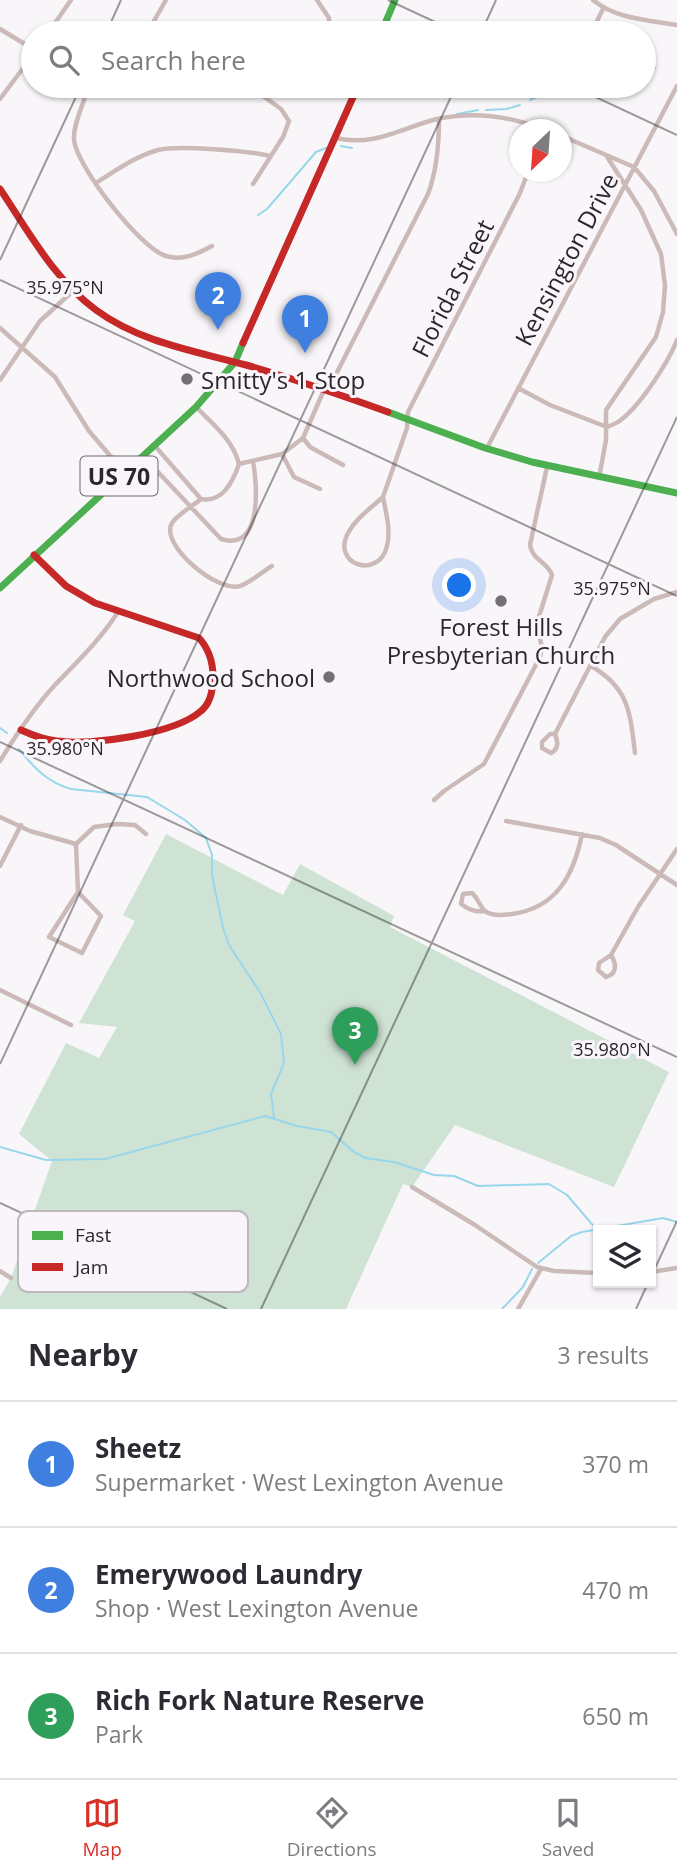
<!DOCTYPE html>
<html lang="en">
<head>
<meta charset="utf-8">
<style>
	:root { --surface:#fff; --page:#f2f2f3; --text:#2b2b33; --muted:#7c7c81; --line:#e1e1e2; --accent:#d93025 }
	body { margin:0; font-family:"Open Sans",sans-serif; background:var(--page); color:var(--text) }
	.controls { position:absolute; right:21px; bottom:21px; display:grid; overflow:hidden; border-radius:0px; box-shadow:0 2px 5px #0004 }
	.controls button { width:63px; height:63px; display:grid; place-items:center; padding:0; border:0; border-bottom:2px solid var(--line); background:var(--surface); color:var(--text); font:35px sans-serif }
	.compass { position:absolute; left:509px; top:119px; width:63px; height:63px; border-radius:50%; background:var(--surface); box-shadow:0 2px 5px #0004; rotate:205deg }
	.you { position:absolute; left:460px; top:586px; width:24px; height:24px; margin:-18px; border:5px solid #fff; border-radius:50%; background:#1a73e8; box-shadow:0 0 0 10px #1a73e833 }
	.badge { display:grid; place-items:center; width:46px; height:46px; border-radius:50%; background:var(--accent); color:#fff; font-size:23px; font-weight:700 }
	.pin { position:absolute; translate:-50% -58px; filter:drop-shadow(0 2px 4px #0008) }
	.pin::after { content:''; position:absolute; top:37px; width:24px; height:21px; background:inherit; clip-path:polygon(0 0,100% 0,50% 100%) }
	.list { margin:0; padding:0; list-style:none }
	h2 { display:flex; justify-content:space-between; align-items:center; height:91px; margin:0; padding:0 28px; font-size:30px }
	h2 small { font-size:23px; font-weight:400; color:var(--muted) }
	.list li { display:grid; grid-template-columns:46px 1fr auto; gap:21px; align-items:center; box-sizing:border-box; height:126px; padding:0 28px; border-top:2px solid var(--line) }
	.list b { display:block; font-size:26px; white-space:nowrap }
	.list p { margin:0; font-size:23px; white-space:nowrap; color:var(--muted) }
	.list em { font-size:23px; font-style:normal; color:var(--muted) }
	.icon { flex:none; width:38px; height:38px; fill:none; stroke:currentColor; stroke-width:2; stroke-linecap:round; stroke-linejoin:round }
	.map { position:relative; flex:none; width:677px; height:1309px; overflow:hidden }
	.search { position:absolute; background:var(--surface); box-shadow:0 2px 5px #0004; left:21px; right:21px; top:21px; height:77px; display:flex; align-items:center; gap:18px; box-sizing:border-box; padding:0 24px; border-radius:38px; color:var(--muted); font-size:26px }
	.sheet { height:469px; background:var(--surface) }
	nav { display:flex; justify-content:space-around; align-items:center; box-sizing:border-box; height:98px; border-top:2px solid var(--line); background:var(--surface); font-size:19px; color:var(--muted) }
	nav a { display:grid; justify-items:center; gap:4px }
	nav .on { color:var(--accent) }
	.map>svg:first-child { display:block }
	.green { fill:#cfe3d5 }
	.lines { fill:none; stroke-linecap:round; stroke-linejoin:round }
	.stream { stroke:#98d6eb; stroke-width:2 }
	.street { stroke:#cbbab8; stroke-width:4.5 }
	.fast { stroke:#4caf50; stroke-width:7 }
	.jam { stroke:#c62828; stroke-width:7 }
	.ticks { fill:none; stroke:#2a282a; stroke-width:2; stroke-opacity:0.45 }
	.poi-dot { fill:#727072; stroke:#faf5fa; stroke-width:2.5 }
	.labels { text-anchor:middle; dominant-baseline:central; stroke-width:6; stroke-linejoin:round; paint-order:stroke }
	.shield { fill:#faf5fa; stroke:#686668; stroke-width:2 }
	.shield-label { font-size:23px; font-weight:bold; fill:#2a282a }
	.street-label { font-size:24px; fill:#2a282a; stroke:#faf5fa }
	.poi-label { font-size:24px; fill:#2a282a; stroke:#faf5fa; text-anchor:start }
	.key { fill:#faf5fa; stroke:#bcb8bc; stroke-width:2 }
	.key-label { font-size:19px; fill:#2a282a }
	.ticks-label { font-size:18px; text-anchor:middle; fill:#2a282a; stroke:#faf5fa; stroke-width:6; stroke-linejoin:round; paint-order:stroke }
</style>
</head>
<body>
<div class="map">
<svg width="677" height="1309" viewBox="0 0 677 1309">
	<rect width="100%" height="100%" fill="#f9f6f9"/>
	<path class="green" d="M166,834L283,895L300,864L394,916L390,927L669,1072L614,1187L455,1125L412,1187L403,1184L346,1309H0V1297L11,1278L52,1161L19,1134L66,1043L99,1058L117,1027L79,1023L135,921L123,915Z"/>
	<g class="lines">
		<path class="stream" d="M644,68H655
			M530,100L555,90L577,86
			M486,110L506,109L520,105
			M457,114L478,110
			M341,146L352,148
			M258,215L267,209L316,152L326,148
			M0,728L7,733
			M19,749C34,768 47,782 71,789L147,797L185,820L206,838L212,855V875L223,928L229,945L261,994L281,1034L284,1063L271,1094L274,1117
			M0,1147L46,1160L105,1159L265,1116L297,1126L331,1132L354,1152L365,1158L394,1162L434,1175L454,1176L478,1186L549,1184L567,1195L597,1230
			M538,1263L571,1236L582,1232L663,1218L677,1222
			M502,1309L523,1287L532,1269"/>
		<path class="street" d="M317,0L329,18L330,33
			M593,0C616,19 648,20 677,25
			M0,29L33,49
			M48,33L71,0
			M147,33L166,0
			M591,33L603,9
			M79,86L86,94
			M249,86L281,109L289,121L283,137L253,184
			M86,94C82,108 73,125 74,140C77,167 140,248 166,256C183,261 197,254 212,246
			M86,94L94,93L100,86
			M0,99L33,55
			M562,136L634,167L654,191L677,234
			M336,138C374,147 401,128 437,119C474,111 510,116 545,130
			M96,183C115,171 136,156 158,150C179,145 249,151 271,156
			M0,328L55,377L89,431L124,472
			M0,380L40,321L73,291
			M518,388L550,405L607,427
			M328,390L428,194C437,170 439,145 439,119
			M196,407C213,424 233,440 239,464
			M607,427C612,425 618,423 622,419C641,404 668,363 677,340
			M303,438L310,447L343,465
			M155,446L201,499C223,503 233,481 239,464L282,454L294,477L320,489
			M487,448L677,86
			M282,454L303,438L324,390
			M158,472L221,539C263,552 257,485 253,461
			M599,478L606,440V410L656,337L663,312L665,285L661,254L641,210L606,155
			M383,497L407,428L408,412L520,193L528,172
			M383,497C386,513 391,530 387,546C379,580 331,565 348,533C356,518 371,508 383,497Z
			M201,499C193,506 178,514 172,523C159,544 217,593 240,586C251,582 262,572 272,566
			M591,666C629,688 630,712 635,753
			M555,734H550L542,742V748L551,753C559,749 558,741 555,734L605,637L620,619L654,599L677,592
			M0,761C16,735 33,709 54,686C77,662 100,640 118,612
			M434,800L444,791L484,764L540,657L542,648L537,623L552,575C548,562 532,560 530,545L547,467
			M0,817L30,831L76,844
			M506,821L600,838L616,845L677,885
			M0,866L21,825
			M78,892L101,916L82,953L49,937L78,892L76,844L94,827L117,824L135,825L146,834
			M485,911C475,912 469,910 461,904L463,894L472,893C478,898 480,907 485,911C491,916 505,915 512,914C557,908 574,874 582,834
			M611,955C616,963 618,974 606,977L598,970L599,963L611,955L638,907L677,849
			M0,990L71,1025
			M412,1187L475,1225L537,1267L554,1271L598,1273
			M0,1271L11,1278
			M651,1272L677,1268
			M518,1309L541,1269"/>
		<path class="fast" d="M381,33L395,0
			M388,412L485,448L532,462L677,493
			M0,588L196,407L235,362L243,343"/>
		<path class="jam" d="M0,189C28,231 54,279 96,310C139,342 195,351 246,365C294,379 341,395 388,412
			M243,343L358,86
			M21,730C32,735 44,740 57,741C91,746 175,734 201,711C211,703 213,689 213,677C213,662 209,649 199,638L95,603L66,586L34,555"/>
	</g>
	<path class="ticks" d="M388,0L459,33M106,33L121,0M481,33L496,0M572,86L677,135M0,260L81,86M0,280L677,596M0,742L677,1057M0,1064L456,86M0,1203L227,1309M651,1277L677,1221M261,1309L677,417M636,1309L648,1283"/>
	<g class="poi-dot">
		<circle cx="187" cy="379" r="7"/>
		<circle cx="501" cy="601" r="7"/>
		<circle cx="329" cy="677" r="7"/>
	</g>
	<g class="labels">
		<rect class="shield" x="80.5" y="456.5" width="77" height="39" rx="5"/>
		<g class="shield-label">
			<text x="119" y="476">US 70</text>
		</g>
		<g class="street-label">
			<text transform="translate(566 259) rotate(-62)">Kensington Drive</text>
			<text transform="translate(452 288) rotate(-63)">Florida Street</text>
		</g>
		<g class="poi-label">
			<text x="201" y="379">Smitty's 1 Stop</text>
			<text x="501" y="626" text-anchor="middle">Forest Hills<tspan x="501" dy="28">Presbyterian Church</tspan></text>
			<text x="315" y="677" text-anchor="end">Northwood School</text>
		</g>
	</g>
	<rect x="18" y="1211" width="230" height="81" rx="10" class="key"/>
	<rect x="32" y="1231" width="31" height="9" fill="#4caf50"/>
	<rect x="32" y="1263" width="31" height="8" fill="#c62828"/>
	<g class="key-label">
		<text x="75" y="1242">Fast</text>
		<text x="75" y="1274">Jam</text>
	</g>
	<g class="ticks-label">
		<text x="65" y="294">35.975°N</text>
		<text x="612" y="595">35.975°N</text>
		<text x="65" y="755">35.980°N</text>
		<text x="612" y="1056">35.980°N</text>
	</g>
</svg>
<div class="controls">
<button><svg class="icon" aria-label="layers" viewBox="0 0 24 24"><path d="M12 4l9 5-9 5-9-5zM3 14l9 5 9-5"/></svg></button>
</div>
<svg class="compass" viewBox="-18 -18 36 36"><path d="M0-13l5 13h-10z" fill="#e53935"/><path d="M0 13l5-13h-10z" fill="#7c7c81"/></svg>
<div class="you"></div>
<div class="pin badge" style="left:305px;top:353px;background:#3f7fe0">1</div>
<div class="pin badge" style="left:218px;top:330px;background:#3f7fe0">2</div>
<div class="pin badge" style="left:355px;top:1065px;background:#2e9e5b">3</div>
<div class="search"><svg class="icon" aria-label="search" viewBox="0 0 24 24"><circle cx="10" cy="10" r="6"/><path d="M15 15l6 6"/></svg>Search here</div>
</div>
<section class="sheet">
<h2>Nearby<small>3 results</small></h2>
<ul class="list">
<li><span class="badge" style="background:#3f7fe0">1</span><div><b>Sheetz</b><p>Supermarket · West Lexington Avenue</p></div><em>370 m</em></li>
<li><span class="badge" style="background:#3f7fe0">2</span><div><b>Emerywood Laundry</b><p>Shop · West Lexington Avenue</p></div><em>470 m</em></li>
<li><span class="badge" style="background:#2e9e5b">3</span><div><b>Rich Fork Nature Reserve</b><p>Park</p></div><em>650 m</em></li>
</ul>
</section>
<nav>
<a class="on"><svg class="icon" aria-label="map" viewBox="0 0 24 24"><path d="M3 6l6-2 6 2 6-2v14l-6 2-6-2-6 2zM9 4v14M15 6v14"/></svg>Map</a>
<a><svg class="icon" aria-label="directions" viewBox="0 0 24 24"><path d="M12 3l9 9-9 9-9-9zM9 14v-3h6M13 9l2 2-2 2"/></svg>Directions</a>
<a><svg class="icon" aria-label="saved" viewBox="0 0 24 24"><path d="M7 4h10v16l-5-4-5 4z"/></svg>Saved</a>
</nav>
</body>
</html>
